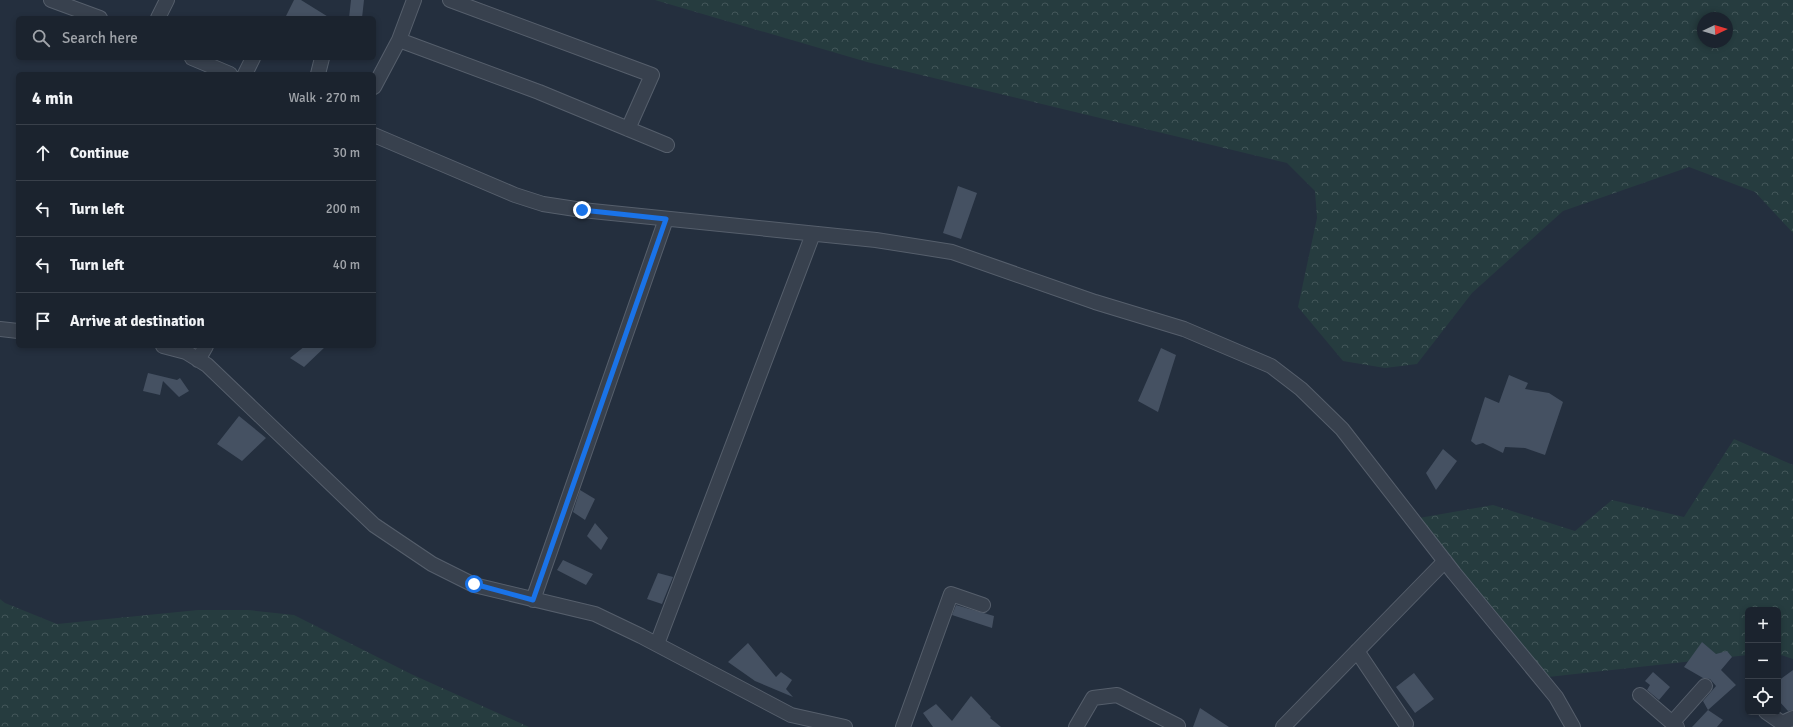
<!DOCTYPE html>
<html lang="en">
<head>
<meta charset="utf-8">
<style>
	:root { --surface:#1b232e; --page:#242b36; --text:#f1f3f6; --muted:#a0a4aa; --line:#39404a }
	body { margin:0; font-family:Signika,sans-serif; background:var(--page); color:var(--text) }
	.controls { position:absolute; right:12px; bottom:12px; display:grid; overflow:hidden; border-radius:6px; box-shadow:0 2px 6px #0003 }
	.controls button { width:36px; height:36px; display:grid; place-items:center; padding:0; border:0; border-bottom:1px solid var(--line); background:var(--surface); color:var(--text); font:20px sans-serif }
	.compass { position:absolute; left:1697px; top:12px; width:36px; height:36px; border-radius:50%; background:var(--surface); box-shadow:0 2px 6px #0003; rotate:86deg }
	.stop { position:absolute; width:12px; height:12px; margin:-9px; border:3px solid #1a73e8; border-radius:50%; background:#fff }
	.stop.end { background:#1a73e8; border-color:#fff; box-shadow:0 1px 4px #0008 }
	.list { margin:0; padding:0; list-style:none }
	h2 { display:flex; justify-content:space-between; align-items:center; height:52px; margin:0; padding:0 16px; font-size:17px }
	h2 small { font-size:13px; font-weight:400; color:var(--muted) }
	.list li { display:grid; grid-template-columns:26px 1fr auto; gap:12px; align-items:center; box-sizing:border-box; height:56px; padding:0 16px; border-top:1px solid var(--line) }
	.list b { display:block; font-size:15px; white-space:nowrap }
	.list em { font-size:13px; font-style:normal; color:var(--muted) }
	.icon { flex:none; width:22px; height:22px; fill:none; stroke:currentColor; stroke-width:2; stroke-linecap:round; stroke-linejoin:round }
	.map { position:relative; flex:none; width:1793px; height:727px; overflow:hidden }
	.search { position:absolute; background:var(--surface); box-shadow:0 2px 6px #0003; left:16px; top:16px; width:360px; height:44px; display:flex; align-items:center; gap:10px; box-sizing:border-box; padding:0 14px; border-radius:6px; color:var(--muted); font-size:15px }
	.panel { position:absolute; background:var(--surface); box-shadow:0 2px 6px #0003; left:16px; top:72px; width:360px; height:276px; border-radius:6px }
	.map>svg:first-child { display:block }
	.forest { fill:url(#forest-crowns); fill-rule:evenodd }
	.building { fill:#455162 }
	.lines { fill:none; stroke-linecap:round; stroke-linejoin:round }
	.minor-casing { stroke:#565f6c; stroke-width:16 }
	.minor { stroke:#38414e; stroke-width:14 }
	.route { stroke:#1a73e8; stroke-width:5 }
</style>
</head>
<body>
<div class="map">
<svg width="1793" height="727" viewBox="0 0 1793 727">
	<defs>
		<pattern id="forest-crowns" width="20" height="18" patternUnits="userSpaceOnUse"><rect width="20" height="18" fill="#263c3f"/><path d="M2 6a3 3 0 1 1 6 0M12 15a3 3 0 1 1 6 0" fill="none" stroke="#435659"/></pattern>
	</defs>
	<rect width="100%" height="100%" fill="#242f3e"/>
	<path class="forest" d="M655,0H1793V233L1755,192L1689,167L1563,211L1472,293L1417,364L1385,368L1343,361L1298,307L1317,218L1315,191L1287,163L867,62ZM1703,18H1727V42H1703Z
		M1734,439L1793,465V659L1778,654V610H1748V655L1548,677L1474,589L1419,518L1493,505L1575,531L1612,500L1684,517Z
		M0,599L5,603L57,624L198,610H248L294,615L411,674L529,727H0Z"/>
	<path class="building" d="M294,0H301L330,18H285Z
		M351,0H364L362,18H349Z
		M958,186L977,193L961,239L943,233Z
		M305,346H326L304,367L290,358Z
		M1161,348L1176,355L1158,412L1138,401Z
		M148,373L177,380L180,378L189,391L179,397L163,381L160,395L143,391Z
		M1509,375L1528,383L1525,389L1549,393L1563,402L1545,455L1525,448L1505,447L1503,453L1483,443L1476,445L1471,441L1485,397L1499,403Z
		M239,416L266,438L242,461L217,444Z
		M1443,449L1457,461L1436,490L1426,473Z
		M580,490L595,499L585,520L573,512Z
		M595,523L608,538L601,550L587,536Z
		M563,560L593,574L586,585L557,570Z
		M658,573L673,577L662,604L647,599Z
		M956,605L994,616L992,628L952,615Z
		M1702,642L1716,654L1727,651L1732,657L1721,670L1736,685L1708,710L1703,701L1716,686L1710,679L1703,678L1684,667Z
		M748,643L776,677L781,672L792,680L786,689L793,697L755,681L728,662Z
		M1793,670V710L1788,711L1778,700V681Z
		M1653,672L1670,687L1659,700L1647,690L1650,685L1645,681Z
		M1414,673L1434,699L1415,713L1396,687Z
		M971,696L991,717L990,718L1001,727H933L923,713L936,704L952,721Z
		M1200,708L1229,727H1193Z
		M1708,710L1723,720L1717,727H1692Z"/>
	<g class="lines">
		<defs>
			<path id="minor" d="M51,0L100,18
				M450,0L652,75L628,129
				M158,18L167,0
				M399,40L539,92L667,145
				M192,58L230,74
				M245,74L253,58
				M318,74L322,58
				M374,87L399,40L414,0
				M374,135L515,195L543,204L582,210L876,240L952,252L1095,302L1184,329L1271,366L1301,389L1342,429L1454,573L1556,697L1573,727
				M0,329L18,331
				M163,346L186,352L207,365L374,525L432,564L474,585L595,614L641,636L791,715L845,727
				M198,360L206,346
				M533,600L666,219
				M657,644L813,234
				M1357,651L1406,724
				M1640,695L1677,727
				M1766,712L1782,723L1793,718
				M1672,723L1705,686
				M903,727L951,594L983,605
				M1076,727L1093,698L1117,695L1178,726
				M1283,727L1445,561"/>
		</defs>
		<use href="#minor" class="minor-casing"/>
		<use href="#minor" class="minor"/>
	</g>
	<g class="lines">
		<path class="route" d="M474,584L533,600L666,219L582,210"/>
	</g>
</svg>
<div class="controls">
<button>+</button>
<button>−</button>
<button><svg class="icon" aria-label="locate" viewBox="0 0 24 24"><circle cx="12" cy="12" r="6"/><path d="M12 2v4M12 18v4M2 12h4M18 12h4"/></svg></button>
</div>
<svg class="compass" viewBox="-18 -18 36 36"><path d="M0-13l5 13h-10z" fill="#e53935"/><path d="M0 13l5-13h-10z" fill="#a0a4aa"/></svg>
<div class="stop" style="left:474px;top:584px"></div>
<div class="stop end" style="left:582px;top:210px"></div>
<div class="search"><svg class="icon" aria-label="search" viewBox="0 0 24 24"><circle cx="10" cy="10" r="6"/><path d="M15 15l6 6"/></svg>Search here</div>
<section class="panel">
<h2>4 min<small>Walk · 270 m</small></h2>
<ul class="list">
<li><svg class="icon" aria-label="ahead" viewBox="0 0 24 24"><path d="M12 20V5M6 11l6-6 6 6"/></svg><div><b>Continue</b></div><em>30 m</em></li>
<li><svg class="icon" aria-label="left" viewBox="0 0 24 24"><path d="M17 20v-9H6M10 6l-5 5 5 5"/></svg><div><b>Turn left</b></div><em>200 m</em></li>
<li><svg class="icon" aria-label="left" viewBox="0 0 24 24"><path d="M17 20v-9H6M10 6l-5 5 5 5"/></svg><div><b>Turn left</b></div><em>40 m</em></li>
<li><svg class="icon" aria-label="arrive" viewBox="0 0 24 24"><path d="M6 21V4h12l-3 4 3 4H6"/></svg><div><b>Arrive at destination</b></div></li>
</ul>
</section>
</div>
</body>
</html>
